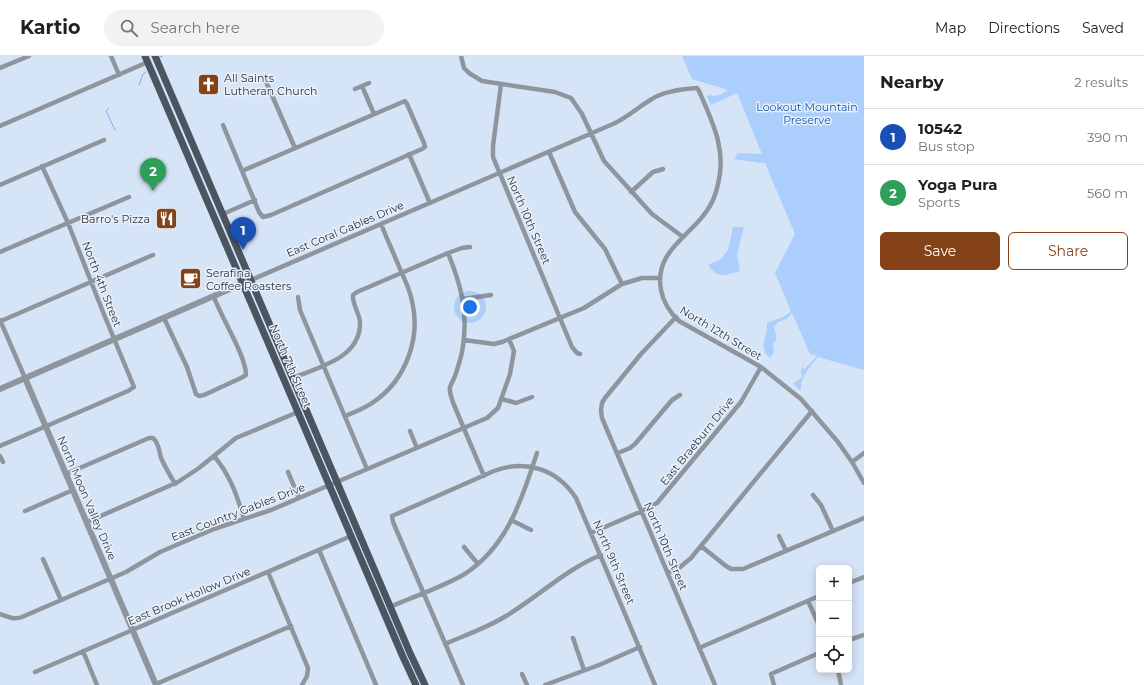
<!DOCTYPE html>
<html lang="en">
<head>
<meta charset="utf-8">
<style>
	:root { --surface:#fff; --page:#f2f2f2; --text:#202124; --muted:#757577; --line:#e0e0e0; --accent:#854117 }
	body { margin:0; font-family:Montserrat,sans-serif; background:var(--page); color:var(--text) }
	.controls { position:absolute; right:12px; bottom:12px; display:grid; overflow:hidden; border-radius:6px; box-shadow:0 2px 10px #0003 }
	.controls button { width:36px; height:36px; display:grid; place-items:center; padding:0; border:0; border-bottom:1px solid var(--line); background:var(--surface); color:var(--text); font:20px sans-serif }
	.you { position:absolute; left:470px; top:251px; width:14px; height:14px; margin:-10px; border:3px solid #fff; border-radius:50%; background:#1a73e8; box-shadow:0 0 0 6px #1a73e833 }
	.badge { display:grid; place-items:center; width:26px; height:26px; border-radius:50%; background:var(--accent); color:#fff; font-size:13px; font-weight:700 }
	.pin { position:absolute; translate:-50% -33px; filter:drop-shadow(0 1px 2px #0008) }
	.pin::after { content:''; position:absolute; top:21px; width:14px; height:12px; background:inherit; clip-path:polygon(0 0,100% 0,50% 100%) }
	.list { margin:0; padding:0; list-style:none }
	h2 { display:flex; justify-content:space-between; align-items:center; height:52px; margin:0; padding:0 16px; font-size:17px }
	h2 small { font-size:13px; font-weight:400; color:var(--muted) }
	.list li { display:grid; grid-template-columns:26px 1fr auto; gap:12px; align-items:center; box-sizing:border-box; height:56px; padding:0 16px; border-top:1px solid var(--line) }
	.list b { display:block; font-size:15px; white-space:nowrap }
	.list p { margin:0; font-size:13px; white-space:nowrap; color:var(--muted) }
	.list em { font-size:13px; font-style:normal; color:var(--muted) }
	.actions { display:flex; gap:8px; padding:12px 16px }
	.actions a { flex:1; padding:9px 0; border:1px solid var(--accent); border-radius:6px; text-align:center; font-size:14px; color:var(--accent) }
	.actions .main { background:var(--accent); color:#fff }
	.icon { flex:none; width:22px; height:22px; fill:none; stroke:currentColor; stroke-width:2; stroke-linecap:round; stroke-linejoin:round }
	.map { position:relative; flex:none; width:864px; height:629px; overflow:hidden }
	header { display:flex; align-items:center; gap:24px; box-sizing:border-box; height:56px; padding:0 20px; background:var(--surface); border-bottom:1px solid var(--line) }
	header strong { font-size:19px }
	nav { display:flex; gap:22px; margin-inline-start:auto; font-size:14px }
	.search { width:280px; height:36px; background:var(--page); display:flex; align-items:center; gap:10px; box-sizing:border-box; padding:0 14px; border-radius:22px; color:var(--muted); font-size:15px }
	main { display:flex }
	aside { flex:1; background:var(--surface) }
	.map>svg:first-child { display:block }
	.green { fill:#abcefd }
	.lines { fill:none; stroke-linecap:round; stroke-linejoin:round }
	.stream { stroke:#7baff4; stroke-width:1 }
	.minor { stroke:#8f959c; stroke-width:4.5 }
	.tertiary { stroke:#8f959c; stroke-width:6 }
	.primary { stroke:#4b5562; stroke-width:7 }
	.labels { text-anchor:middle; dominant-baseline:central; stroke-width:3; stroke-linejoin:round; paint-order:stroke }
	.poi-label { font-size:11px; fill:#2e343b; stroke:#e9f1fc; text-anchor:start }
	.park-label { font-size:11px; fill:#1056a6; stroke:#e9f1fc }
	.street-label { font-size:11px; fill:#2e343b; stroke:#e9f1fc }
</style>
</head>
<body>
<header>
<strong>Kartio</strong>
<div class="search"><svg class="icon" aria-label="search" viewBox="0 0 24 24"><circle cx="10" cy="10" r="6"/><path d="M15 15l6 6"/></svg>Search here</div>
<nav><a>Map</a><a>Directions</a><a>Saved</a></nav>
</header>
<main>
<div class="map">
<svg width="864" height="629" viewBox="0 0 864 629">
	<rect width="100%" height="100%" fill="#d6e4f7"/>
	<path class="green" d="M682,0H864V314L818,301C811,309 799,323 801,335L793,328L802,321L801,315L806,302L803,311L804,314L817,300L810,298L792,257L787,263L778,266L774,271C776,279 779,282 773,288L774,296L770,302C757,291 768,282 767,267C776,262 784,263 791,255L775,217L795,178L765,107H760L734,103L738,97L762,98L737,37L711,49L707,41L708,39C716,41 721,39 728,34L692,23Z
		M733,171H744L737,198L740,215C724,219 719,224 708,209L721,203L728,194Z"/>
	<g class="lines">
		<path class="stream" d="M160,1L163,0
			M139,29L143,18L146,16
			M109,52L106,55L115,74"/>
		<path class="minor" d="M111,0L119,19
			M461,0L464,12L469,17L482,25L555,36L571,42L582,58L604,105L652,158L683,181
			M0,12L29,0
			M264,21L295,92
			M501,28L493,90V101L572,291L577,297L580,298
			M362,30L374,58
			M355,33L369,27
			M223,69L259,156L263,161L271,159L422,93L425,91L424,87L407,48L405,45L242,115
			M0,70L148,6
			M549,96L575,156L605,193L622,228
			M409,98L430,147
			M0,129L104,84
			M631,136L653,116L663,113
			M223,158L255,144
			M0,196L129,141
			M448,197C461,229 468,255 463,290C462,299 459,308 456,317C455,321 452,326 450,331C449,337 452,343 454,349L484,420
			M251,224L613,68C627,62 638,51 652,43C664,35 682,33 697,32L699,35C712,65 727,94 718,128C716,138 712,148 706,156C688,182 654,196 661,234C663,245 670,257 679,265L761,311L801,343L838,386L852,406L864,427
			M298,241L300,254L367,413
			M463,243L491,239
			M676,261L641,298L605,342L602,347L601,354L602,362L715,629
			M164,262L187,311L196,338L199,340L204,339L241,322L246,319C246,300 221,261 214,241
			M0,264L25,322
			M1,265L153,199
			M464,284L494,288L502,286L584,252L622,228L642,222H660
			M293,322C319,311 361,302 360,266C359,256 352,248 353,239L357,236L448,197L462,192L470,191
			M502,343L516,347L532,341
			M345,360C355,356 366,352 375,345C406,323 421,282 412,245C410,234 405,224 400,213C394,198 387,183 381,168
			M410,375L417,392
			M0,390L128,335L134,331L103,256L68,167L42,110
			M618,397L630,392L635,388L672,344L680,339
			M0,400L3,406
			M214,400C230,419 237,439 244,463
			M852,406L864,397
			M288,416L299,442
			M66,418L149,382H153C159,387 159,395 161,402C165,411 170,419 175,428
			M813,439L821,449L833,475
			M25,455L73,434
			M511,464L531,474
			M87,466L178,426L199,412L236,382L298,356
			M591,477L642,455L657,447L741,346L761,311
			M779,480L786,495
			M701,490L726,510L731,513H743L864,462
			M464,491L478,508
			M319,494L376,629
			M43,503L61,544
			M268,516L308,612L307,620L302,629
			M668,517L679,512L691,502L812,355
			M849,527L864,521
			M808,545L819,569
			M390,551C413,541 442,531 463,519C507,492 522,443 537,397
			M0,558C8,561 14,564 22,561L126,516L160,496L214,473L271,454L487,362L498,352L510,318L514,295L509,283
			M573,582L584,614
			M849,584L864,579
			M445,588C465,579 487,572 506,560C538,541 566,513 601,499
			M699,592L819,540
			M83,595L97,629
			M838,614L841,629
			M35,616L351,480
			M522,618L527,629
			M156,628L291,570
			M463,629L393,466L392,460L494,415C526,403 557,413 576,442L655,629
			M545,629L599,609L640,591
			M774,629L771,618L819,597"/>
		<path class="tertiary" d="M25,322L156,629
			M0,333L246,226"/>
		<path class="primary" d="M145,0L403,601L416,629
			M155,0L410,597L425,629"/>
	</g>
	<defs>
		<symbol id="church-square" viewBox="-11 -11 22 22"><rect x="-9" y="-9" width="18" height="18" rx="4" fill="#854117" stroke="#e9f1fc"/><path d="M-1.2-6h2.4v3.5h3.3v2.4h-3.3V6h-2.4V-.1h-3.3v-2.4h3.3Z" fill="#fff"/></symbol>
		<symbol id="restaurant-square" viewBox="-11 -11 22 22"><rect x="-9" y="-9" width="18" height="18" rx="4" fill="#854117" stroke="#e9f1fc"/><path d="M-5-6h1v4h1v-4h1v4h1v-4h1v5L-1.5 .5V6h-2V.5L-5-1ZM5-6V6H3V1.5H1.5Q1.5-4 5-6Z" fill="#fff"/></symbol>
		<symbol id="cafe-square" viewBox="-11 -11 22 22"><rect x="-9" y="-9" width="18" height="18" rx="4" fill="#854117" stroke="#e9f1fc"/><path d="M-5.5-4.5H6V0H3Q3 3.5 0 3.5H-2.5Q-5.5 3.5-5.5 0ZM3-3.2v2h1.7v-2ZM-6 4.5H4V6H-6Z" fill="#fff"/></symbol>
	</defs>
	<g fill-rule="evenodd">
		<use href="#church-square" x="196" y="16" width="25" height="25"/>
		<use href="#restaurant-square" x="154" y="150" width="25" height="25"/>
		<use href="#cafe-square" x="178" y="210" width="25" height="25"/>
	</g>
	<g class="labels">
		<g class="poi-label">
			<text x="224" y="22">All Saints<tspan x="224" dy="13">Lutheran Church</tspan></text>
			<text x="150" y="163" text-anchor="end">Barro's Pizza</text>
			<text x="206" y="217">Serafina<tspan x="206" dy="13">Coffee Roasters</tspan></text>
		</g>
		<g class="park-label">
			<text x="807" y="51">Lookout Mountain<tspan x="807" dy="13">Preserve</tspan></text>
		</g>
		<g class="street-label">
			<text transform="translate(529 164) rotate(67)">North 10th Street</text>
			<text transform="translate(345 173) rotate(-23)">East Coral Gables Drive</text>
			<text transform="translate(102 228) rotate(69)">North 4th Street</text>
			<text transform="translate(721 277) rotate(31)">North 12th Street</text>
			<text transform="translate(291 310) rotate(67)">North 7th Street</text>
			<text transform="translate(697 385) rotate(-51)">East Braeburn Drive</text>
			<text transform="translate(87 442) rotate(67)">North Moon Valley Drive</text>
			<text transform="translate(238 456) rotate(-21)">East Country Gables Drive</text>
			<text transform="translate(666 490) rotate(67)">North 10th Street</text>
			<text transform="translate(614 506) rotate(67)">North 9th Street</text>
			<text transform="translate(189 540) rotate(-23)">East Brook Hollow Drive</text>
		</g>
	</g>
</svg>
<div class="controls">
<button>+</button>
<button>−</button>
<button><svg class="icon" aria-label="locate" viewBox="0 0 24 24"><circle cx="12" cy="12" r="6"/><path d="M12 2v4M12 18v4M2 12h4M18 12h4"/></svg></button>
</div>
<div class="you"></div>
<div class="pin badge" style="left:243px;top:194px;background:#1a4fb4">1</div>
<div class="pin badge" style="left:153px;top:135px;background:#2e9e5b">2</div>
</div>
<aside>
<h2>Nearby<small>2 results</small></h2>
<ul class="list">
<li><span class="badge" style="background:#1a4fb4">1</span><div><b>10542</b><p>Bus stop</p></div><em>390 m</em></li>
<li><span class="badge" style="background:#2e9e5b">2</span><div><b>Yoga Pura</b><p>Sports</p></div><em>560 m</em></li>
</ul>
<div class="actions"><a class="main">Save</a><a>Share</a></div>
</aside>
</main>
</body>
</html>
